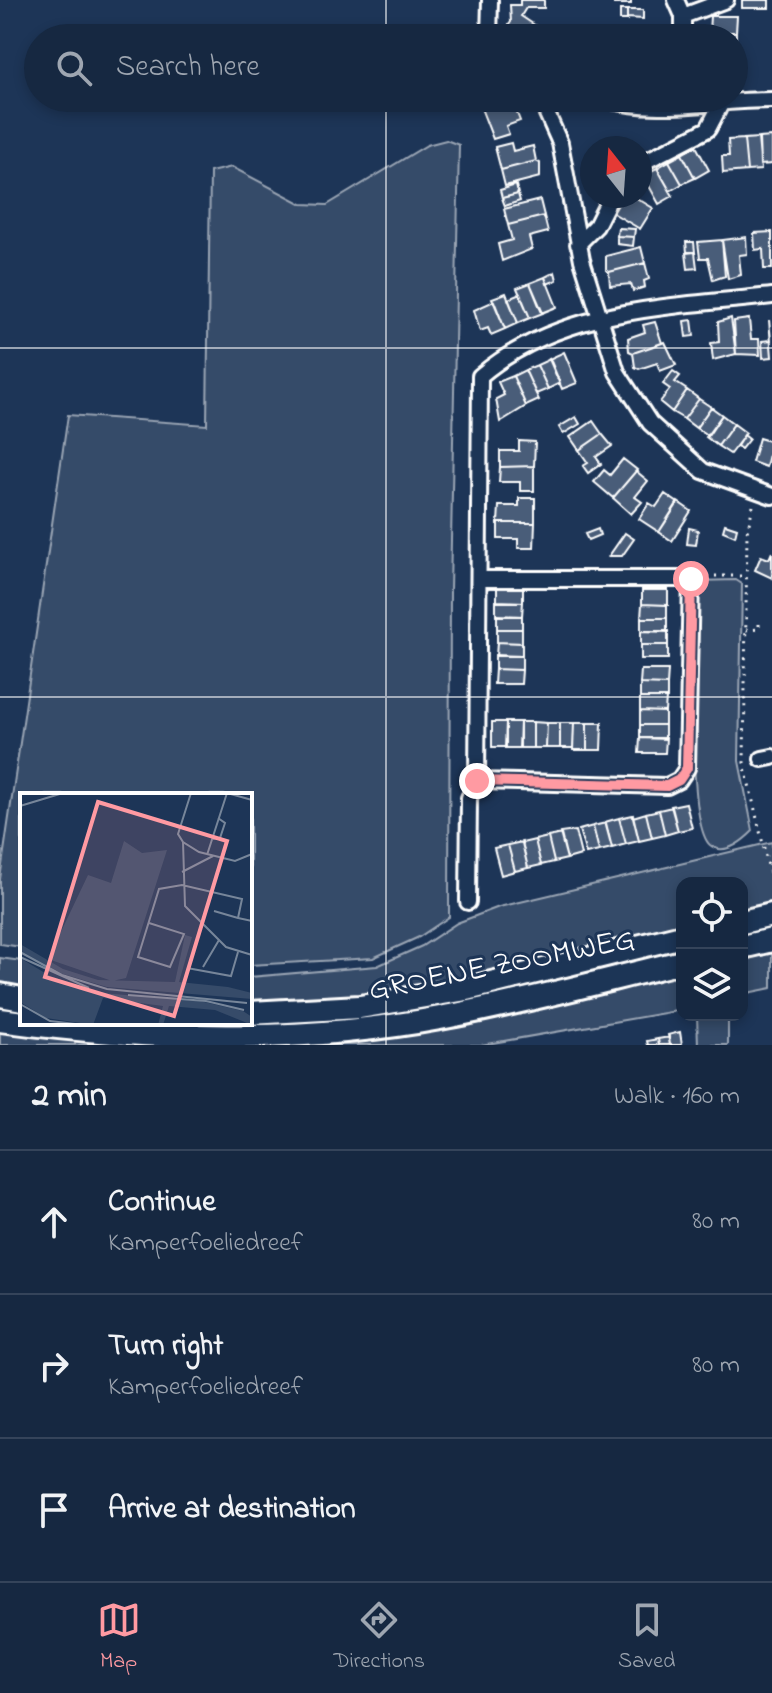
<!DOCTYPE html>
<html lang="en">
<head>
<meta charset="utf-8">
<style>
	:root { --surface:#162841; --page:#23344c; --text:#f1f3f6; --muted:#9ea6b1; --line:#35445a; --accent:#ff9aa2 }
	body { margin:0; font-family:"Indie Flower",sans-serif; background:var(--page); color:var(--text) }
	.controls { position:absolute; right:24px; bottom:24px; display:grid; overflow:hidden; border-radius:16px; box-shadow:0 4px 12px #0003 }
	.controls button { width:72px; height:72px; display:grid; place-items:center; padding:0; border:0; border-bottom:2px solid var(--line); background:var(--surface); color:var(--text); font:40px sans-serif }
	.compass { position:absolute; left:580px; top:136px; width:72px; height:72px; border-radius:50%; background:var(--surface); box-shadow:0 4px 12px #0003; rotate:343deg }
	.stop { position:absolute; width:24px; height:24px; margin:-18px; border:6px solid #ff9aa2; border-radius:50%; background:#fff }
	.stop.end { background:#ff9aa2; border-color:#fff; box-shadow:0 2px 8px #0008 }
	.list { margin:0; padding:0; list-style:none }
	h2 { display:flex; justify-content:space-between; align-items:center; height:104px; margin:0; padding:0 32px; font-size:34px }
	h2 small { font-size:26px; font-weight:400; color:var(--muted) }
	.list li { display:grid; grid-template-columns:52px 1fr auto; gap:24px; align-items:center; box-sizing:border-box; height:144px; padding:0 32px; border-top:2px solid var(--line) }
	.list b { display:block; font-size:30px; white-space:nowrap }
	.list p { margin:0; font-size:26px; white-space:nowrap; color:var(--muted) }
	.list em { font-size:26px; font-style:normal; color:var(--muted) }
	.icon { flex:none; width:44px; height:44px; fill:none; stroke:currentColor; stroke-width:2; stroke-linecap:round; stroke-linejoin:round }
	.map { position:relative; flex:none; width:772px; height:1045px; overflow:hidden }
	.search { position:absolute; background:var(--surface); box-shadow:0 4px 12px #0003; left:24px; right:24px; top:24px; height:88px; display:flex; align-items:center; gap:20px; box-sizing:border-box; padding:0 28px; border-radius:44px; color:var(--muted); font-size:30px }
	.sheet { height:536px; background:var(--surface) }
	nav { display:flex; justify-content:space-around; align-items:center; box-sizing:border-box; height:112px; border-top:2px solid var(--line); background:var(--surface); font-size:22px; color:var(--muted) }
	nav a { display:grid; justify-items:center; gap:4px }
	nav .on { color:var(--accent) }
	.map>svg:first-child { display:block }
	.green { fill:#364b69; stroke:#9aa5b4; stroke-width:2 }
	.building { fill:#4a5d79; stroke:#fff; stroke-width:2 }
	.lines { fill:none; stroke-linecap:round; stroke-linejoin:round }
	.street-casing { stroke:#fff; stroke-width:20 }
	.secondary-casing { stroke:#fff; stroke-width:28 }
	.path { stroke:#fff; stroke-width:3; stroke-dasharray:2 6; stroke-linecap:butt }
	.street { stroke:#1d3557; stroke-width:14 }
	.secondary { stroke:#1d3557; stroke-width:22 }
	.route { stroke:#ff9aa2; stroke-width:10 }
	.grid { fill:none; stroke:#fff; stroke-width:2; stroke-opacity:0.55 }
	.labels { text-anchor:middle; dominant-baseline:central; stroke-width:6; stroke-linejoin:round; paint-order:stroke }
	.street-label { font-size:32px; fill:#fff; stroke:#1d3557 }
	.inset-road { fill:none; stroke:#77869a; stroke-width:2 }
	.view { fill:#ff9aa2; fill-opacity:0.15; stroke:#ff9aa2; stroke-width:4 }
	.inset-edge { fill:none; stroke:#fff; stroke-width:4 }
</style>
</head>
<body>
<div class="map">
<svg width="772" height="1045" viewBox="0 0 772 1045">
	<rect width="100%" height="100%" fill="#1d3557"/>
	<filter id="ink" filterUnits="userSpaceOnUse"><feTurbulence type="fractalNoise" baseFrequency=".0125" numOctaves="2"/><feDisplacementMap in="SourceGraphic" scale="16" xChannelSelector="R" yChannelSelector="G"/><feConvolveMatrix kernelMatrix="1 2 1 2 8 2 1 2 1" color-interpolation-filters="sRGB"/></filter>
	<g filter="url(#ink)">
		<path class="green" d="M446,140L459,145L450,590L449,917L419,937L373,958L250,965V795H22V947L0,944V879L68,415L207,425L210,172L232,167L302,204L327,205L427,145Z
			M736,580L742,584L739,761L753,831C743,841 725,857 710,845C684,823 696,623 696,581Z
			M772,842V909L742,916V883H682V930L482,977L360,999L250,1006V977L377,966L422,946L457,923L499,907Z
			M682,943V956L454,1008L283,1028L78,1023H250Z
			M772,946V988L742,994V954Z
			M0,958L22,961V991L0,988Z
			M682,968V1010L481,1045H0V1026L336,1038Z
			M697,1015H728V1045H698Z"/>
		<path class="building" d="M520,0H544V8H526L521,16L545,32L542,38H520L506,29L511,22L510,5H520Z
			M614,0H631V4H614Z
			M742,0H769V8H742Z
			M620,10H627V20H620Z
			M627,10H643V19L627,18Z
			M710,16H737L736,32H709Z
			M562,28L578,35L580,30L589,34L587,38H558Z
			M709,32H736V46L734,38H709Z
			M511,98L520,121L506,126L509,134L493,139L481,108Z
			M772,137V164L760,165L759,138Z
			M758,138L761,170L747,171L744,139Z
			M744,139L747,171L723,173L722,156H729L728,140Z
			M511,143L513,151L533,146L536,161L501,170L495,147Z
			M696,146L709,170L695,178L682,154Z
			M682,154L695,178L682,184L669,161Z
			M536,161L540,163V177L505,186L501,170Z
			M669,161L682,184L670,191L657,168Z
			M657,168L673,196L659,204L643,175Z
			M516,185L518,194L502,198L500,190Z
			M518,194L520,201L505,206L502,198Z
			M623,196H633L653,208L640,229L613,213Z
			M540,200L544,216L508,225L504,209Z
			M544,216L548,232L529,237L532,249L502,261L498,244L512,240L508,225Z
			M618,228L635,229L634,237L617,236Z
			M772,232V269H764L763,249L755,250L754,233Z
			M617,236L634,237L633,246L617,244Z
			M746,237L747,254L739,255L741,275L728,279L722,240Z
			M722,240L725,276L713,280L708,258H700L698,242Z
			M686,242H694L695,252H687Z
			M641,247L645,263L609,272L606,270V256Z
			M695,252L697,268L688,269L686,253Z
			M645,263L649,279L644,281L645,287L633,291L631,284L610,286L609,272Z
			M555,272L557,280L547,284L545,277Z
			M545,277L557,307L542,313L530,283Z
			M530,283L543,313L530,318L517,288Z
			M506,293L518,323L505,329L492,298Z
			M520,294L530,318L518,323L508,299Z
			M494,301L505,329L491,335L488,328L480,331L474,310Z
			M731,318L736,354L713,360L711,343L719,342L718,322Z
			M749,319L751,339H759L760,355L736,354L734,321Z
			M692,320L694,336L686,337L684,321Z
			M769,320L772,357L763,358L762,341L771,340Z
			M655,322L662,343L633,353L629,351L628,338L645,332L643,325Z
			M665,342L676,365L660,371L657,363L639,369L635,367L633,353Z
			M564,352L577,383L562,389L549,359Z
			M550,359L560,383L548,389L537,365Z
			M537,365L548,389L536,394L525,370Z
			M525,370L539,400L526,406L513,376Z
			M673,371L680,376L675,382L687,390L672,412L660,402L670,389L663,384Z
			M513,376L526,406L500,422L496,399L504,395L498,382Z
			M687,390L699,399L684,419L672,412Z
			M699,399L711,407L696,428L684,419Z
			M711,407L722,415L708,436L696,428Z
			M722,415L734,424L718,446L706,437Z
			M576,417L580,424L563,434L559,427Z
			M593,421L602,434L579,450L570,437Z
			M734,424L746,433L730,454L718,446Z
			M602,434L612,446L596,457L601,464L588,473L583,466L588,463L579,450Z
			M744,435L749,439L741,449L737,446Z
			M759,438L772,442L766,467L752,462Z
			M519,441L535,442L534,466L500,467V451H519Z
			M623,459L637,470L613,498L594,482L604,470L610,475Z
			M534,466V491H520V482H499L500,467Z
			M636,471L648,481L635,497L642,502L631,514L613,498Z
			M665,494L678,503L659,532L639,519L649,503L656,507Z
			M519,498H535V523H498L499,506H519Z
			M678,502L691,511L672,541L659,532Z
			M498,523H535L534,548H518V539H498Z
			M725,524L737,528L735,536L723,531Z
			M689,528L698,530L696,545L687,544Z
			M598,529L600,535L588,540L585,534Z
			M625,533L634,539L622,556H609Z
			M772,552V578L755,570L761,556L769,559Z
			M497,588H523V602H497Z
			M642,590H668V605L642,604Z
			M496,601L523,602L522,616H496Z
			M642,604L667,605V618H641Z
			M497,615L522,616V629H497Z
			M641,618H667V632L641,631Z
			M497,629H522V643L497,642Z
			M641,631H668V645H641Z
			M497,642L522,643V656H496Z
			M641,645H668V659H641Z
			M495,655L522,656V670L495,669Z
			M495,669L522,670L521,684H494Z
			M641,670H668L667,685L640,684Z
			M640,684L667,685V698H640Z
			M640,698H666L665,712L640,711Z
			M640,711L665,712V725H640Z
			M492,722H506V747H492Z
			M506,722H520V748H505Z
			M520,722H533V748H519Z
			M533,722L547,723L546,748H533Z
			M547,723H560V748H546Z
			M560,723H574L573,748H560Z
			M574,723H587V750H573Z
			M587,723H602L601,750H587Z
			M640,725H665V739L640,738Z
			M640,738H666L665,753H639Z
			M686,803L692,828L678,831L671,806Z
			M672,807L678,831L665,835L659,810Z
			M659,810L665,835L652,838L646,813Z
			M646,813L652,838L639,841L633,817Z
			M633,815L639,841L626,844L619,818Z
			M619,818L626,844L612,848L605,822Z
			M606,823L612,848L599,851L593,826Z
			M593,826L599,851L586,854L579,830Z
			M575,831L581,855L567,859L560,833Z
			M561,834L567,859L554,862L548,837Z
			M548,837L554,862L541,865L535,840Z
			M535,840L541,865L528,868L522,843Z
			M522,842L528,868L515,871L508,845Z
			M508,845L515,871L501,875L494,848Z
			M680,1032L682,1045H670L668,1035Z
			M669,1037L670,1045H659L658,1039Z
			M658,1039L659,1045H648L647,1041Z"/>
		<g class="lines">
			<defs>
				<path id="street" d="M676,0L683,16V38
					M683,16L726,0
					M489,38L490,0
					M540,98L560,143L582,260L617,372L650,423L703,471L772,496
					M599,98C665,115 707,100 772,100
					M640,164L708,129L721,104
					M578,244L596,226L611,196
					M480,579H691L687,768L679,780L667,786L477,781L480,376C561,307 672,307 772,296
					M762,759L772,757
					M468,902L469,798L477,781"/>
				<path id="secondary" d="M742,922L772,915
					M742,947L772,940
					M0,995L22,999
					M250,1013L360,1007L467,989L682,936
					M0,1020C146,1040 295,1045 440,1018C521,1003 602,981 682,962"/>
			</defs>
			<use href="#street" class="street-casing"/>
			<use href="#secondary" class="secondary-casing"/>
			<path class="path" d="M753,506L747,532L744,763L770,874
				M707,576H747
				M746,630L759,629V624"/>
			<use href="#street" class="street"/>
			<use href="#secondary" class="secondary"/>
		</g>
	</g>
	<g class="lines" filter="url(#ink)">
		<path class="route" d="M477,781L667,786L679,780L687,768L691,579"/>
	</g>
	<path class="grid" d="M386,0V38M386,98V1045M0,348H772M0,697H772"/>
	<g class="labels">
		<g class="street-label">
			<text transform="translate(502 966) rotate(-11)">GROENE ZOOMWEG</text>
		</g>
	</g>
	<g transform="translate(20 793)">
		<rect width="232" height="232" fill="#1d3557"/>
		<path d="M104,48L122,60L147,57L106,185L92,188L28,166L68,82L91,90ZM165,142L172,144L159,189L208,194L232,200V206L87,194L43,181L0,158V151L43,176L78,187L155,189ZM0,165L30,183L81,200L180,208L223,218L232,224V232L195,217L149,213L143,232H138L143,213L83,205L73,232L26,225L0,209Z" fill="#364b69"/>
		<path class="inset-road" d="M171,0L158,41L163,49L179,59L215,68L232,61M207,0L232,7M0,13L43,0M192,46L200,45L205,30L198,25M163,49L165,113L206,154L232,162M187,62L207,0M162,79L193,63M194,118L218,125M129,130L164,141L150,174L118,164L139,96L162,92L222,106L218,125L232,128M0,159L42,182L87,196L227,210M0,164L69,195M183,174L199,147M167,175L211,183L218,159M108,202L186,208L224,217M0,211L30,228L64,232"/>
		<path class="view" d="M78,9L207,48L154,223L25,184Z"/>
		<rect width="232" height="232" class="inset-edge"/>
	</g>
</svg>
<div class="controls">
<button><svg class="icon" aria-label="locate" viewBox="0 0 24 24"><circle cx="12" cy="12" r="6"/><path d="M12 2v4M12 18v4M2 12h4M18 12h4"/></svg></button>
<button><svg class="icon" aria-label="layers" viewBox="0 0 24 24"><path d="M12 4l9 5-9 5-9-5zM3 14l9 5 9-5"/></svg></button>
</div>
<svg class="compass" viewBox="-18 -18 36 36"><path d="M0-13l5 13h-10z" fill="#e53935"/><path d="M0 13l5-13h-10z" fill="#9ea6b1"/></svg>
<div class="stop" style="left:691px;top:579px"></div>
<div class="stop end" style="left:477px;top:781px"></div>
<div class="search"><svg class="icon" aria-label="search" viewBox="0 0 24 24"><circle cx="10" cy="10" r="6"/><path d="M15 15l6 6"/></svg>Search here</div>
</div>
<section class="sheet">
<h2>2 min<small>Walk · 160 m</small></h2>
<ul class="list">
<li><svg class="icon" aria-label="ahead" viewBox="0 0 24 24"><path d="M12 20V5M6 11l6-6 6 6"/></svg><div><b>Continue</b><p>Kamperfoeliedreef</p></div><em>80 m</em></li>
<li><svg class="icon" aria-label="right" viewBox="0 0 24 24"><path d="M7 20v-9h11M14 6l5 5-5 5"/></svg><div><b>Turn right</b><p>Kamperfoeliedreef</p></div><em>80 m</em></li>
<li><svg class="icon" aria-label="arrive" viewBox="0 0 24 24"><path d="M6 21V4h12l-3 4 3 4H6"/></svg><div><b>Arrive at destination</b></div></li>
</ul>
</section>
<nav>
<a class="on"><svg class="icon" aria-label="map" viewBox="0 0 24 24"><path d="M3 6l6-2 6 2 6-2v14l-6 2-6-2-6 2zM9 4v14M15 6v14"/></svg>Map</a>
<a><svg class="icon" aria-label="directions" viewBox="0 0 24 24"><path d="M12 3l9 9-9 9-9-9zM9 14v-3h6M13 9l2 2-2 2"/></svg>Directions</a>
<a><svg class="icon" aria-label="saved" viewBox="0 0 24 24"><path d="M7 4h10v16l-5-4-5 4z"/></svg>Saved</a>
</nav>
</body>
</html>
